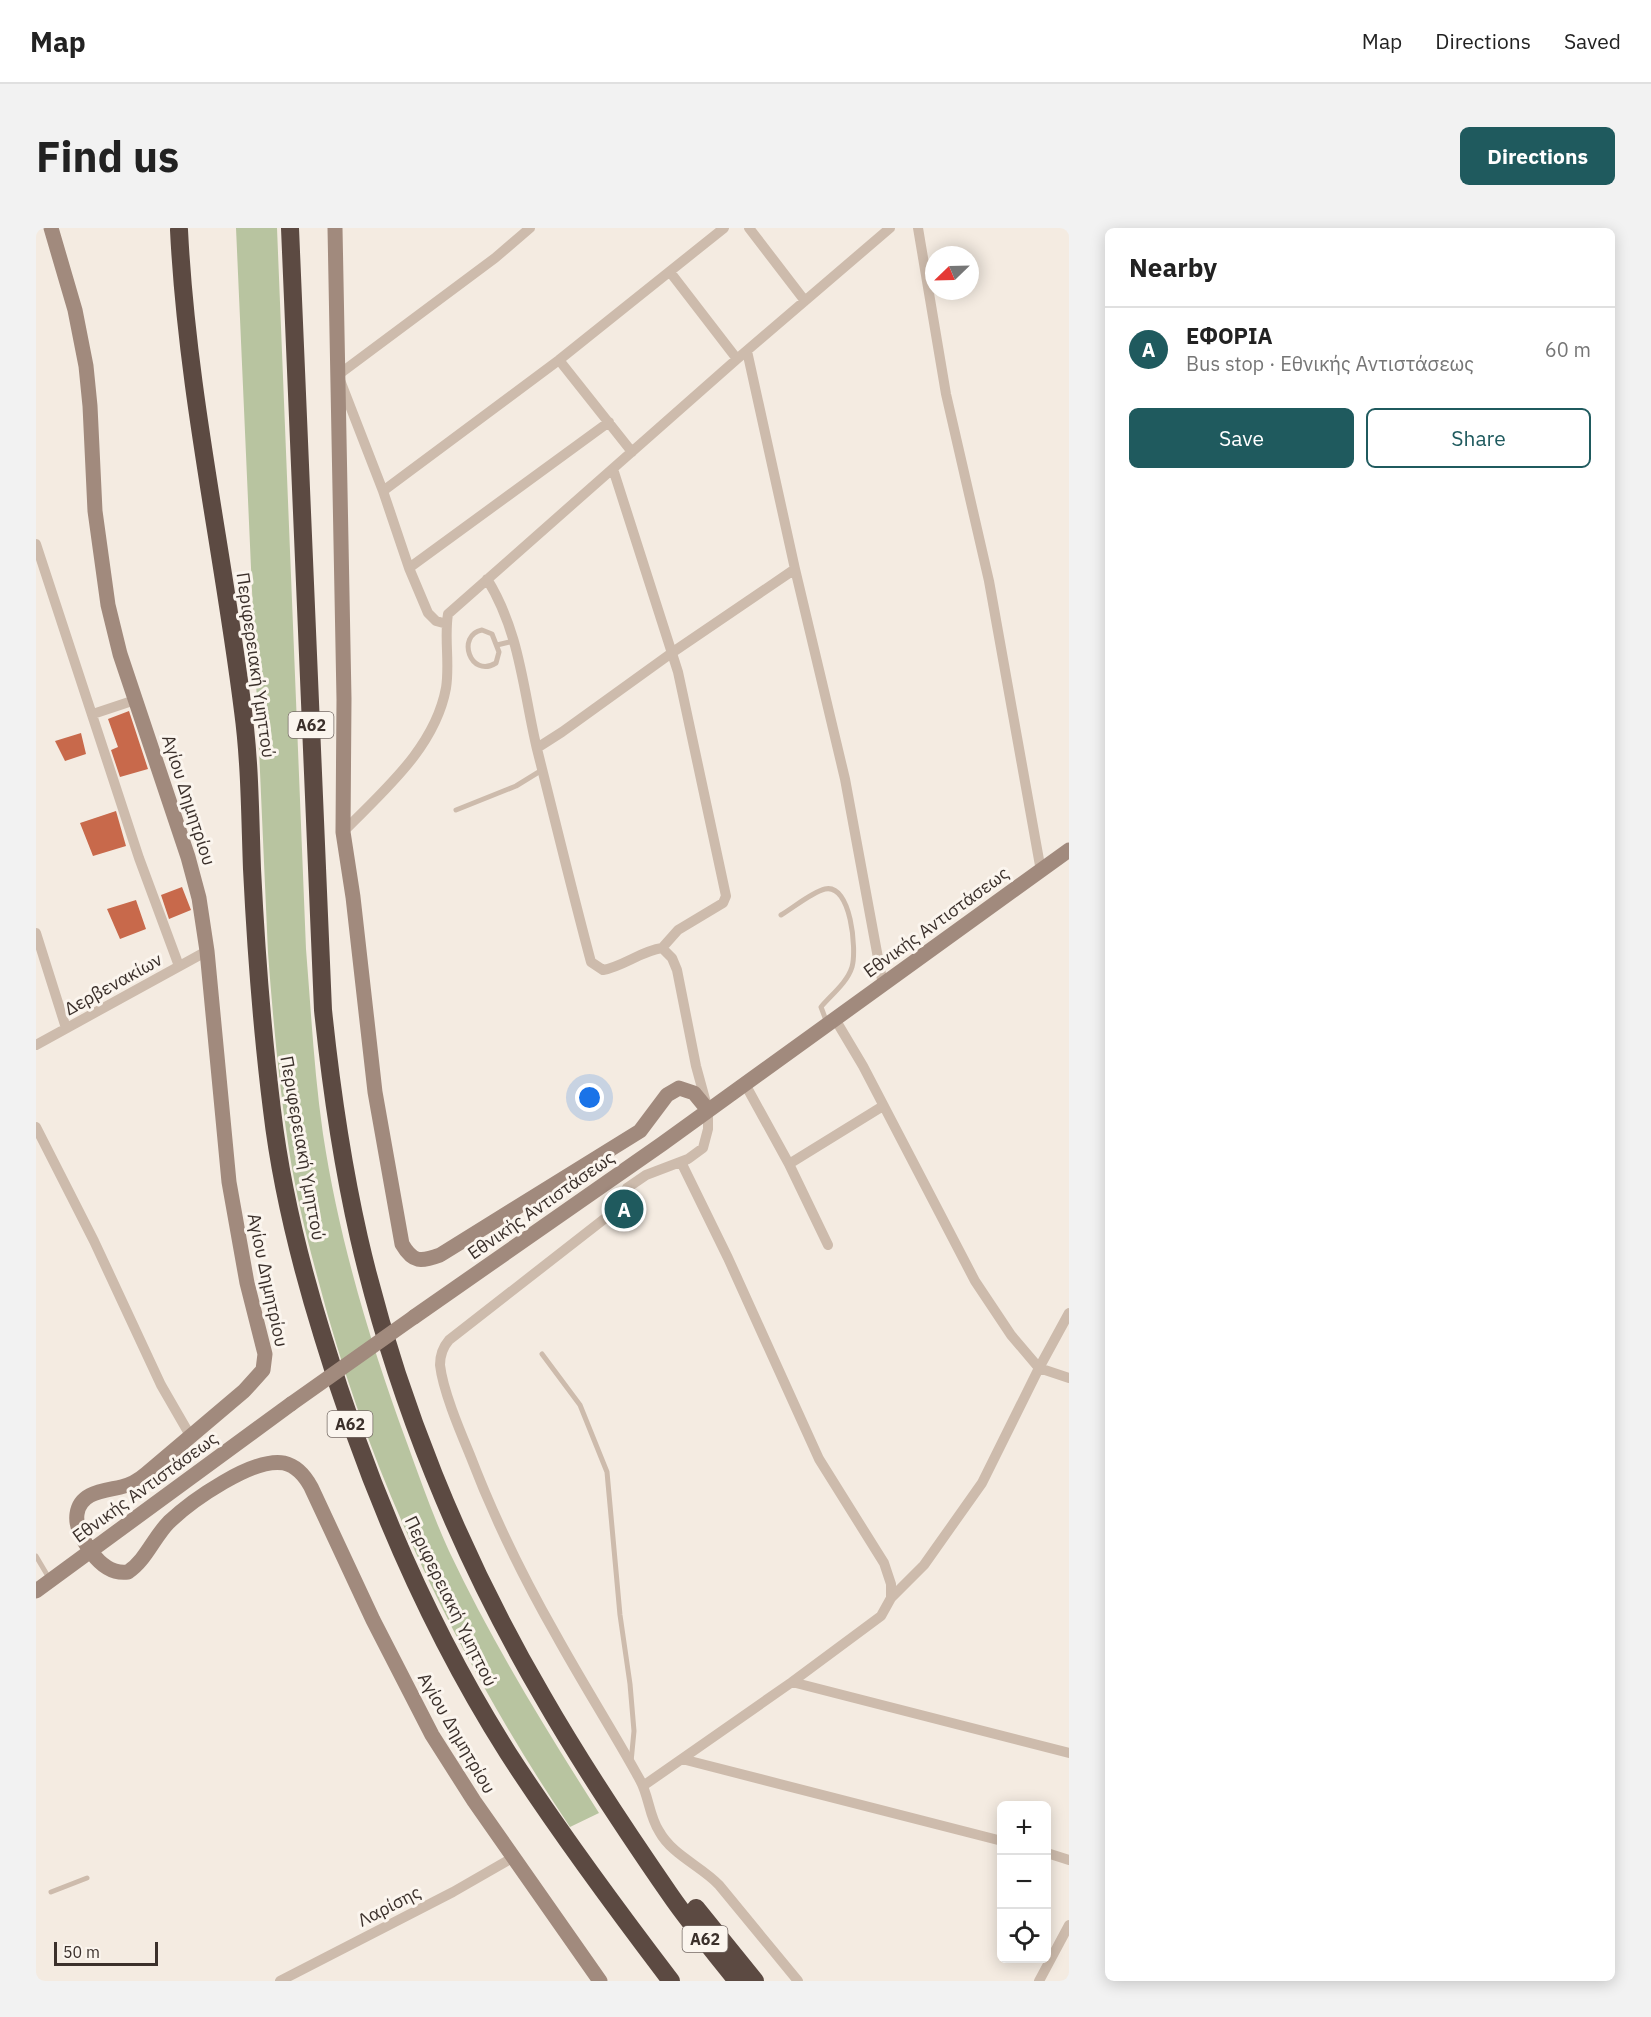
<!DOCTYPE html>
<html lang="en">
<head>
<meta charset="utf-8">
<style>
	:root { --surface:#fff; --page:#f2f2f2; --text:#222; --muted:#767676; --line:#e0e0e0; --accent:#1f5a5e }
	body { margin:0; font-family:"IBM Plex Sans",sans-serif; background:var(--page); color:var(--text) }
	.controls { position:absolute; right:18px; bottom:18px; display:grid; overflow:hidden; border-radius:9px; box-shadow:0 3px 15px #0003 }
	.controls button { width:54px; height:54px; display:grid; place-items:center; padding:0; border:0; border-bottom:2px solid var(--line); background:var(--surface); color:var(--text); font:30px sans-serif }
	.compass { position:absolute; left:889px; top:18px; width:54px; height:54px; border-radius:50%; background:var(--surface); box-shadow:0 3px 15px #0003; rotate:247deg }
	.scale { position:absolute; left:18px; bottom:15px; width:104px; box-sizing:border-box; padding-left:6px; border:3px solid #3b302b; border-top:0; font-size:16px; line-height:21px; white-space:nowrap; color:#3b302b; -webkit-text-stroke:4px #fbf5ee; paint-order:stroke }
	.you { position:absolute; left:554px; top:870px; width:21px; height:21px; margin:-15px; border:4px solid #fff; border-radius:50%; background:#1a73e8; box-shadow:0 0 0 9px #1a73e833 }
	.badge { display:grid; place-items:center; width:39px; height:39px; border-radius:50%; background:var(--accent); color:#fff; font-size:20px; font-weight:700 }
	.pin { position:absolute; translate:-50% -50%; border:3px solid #fff; box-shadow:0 2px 6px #0006 }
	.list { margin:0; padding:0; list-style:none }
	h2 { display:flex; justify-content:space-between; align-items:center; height:78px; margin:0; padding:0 24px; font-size:26px }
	h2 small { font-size:20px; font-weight:400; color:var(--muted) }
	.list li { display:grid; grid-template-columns:39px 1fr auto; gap:18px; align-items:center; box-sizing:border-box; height:84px; padding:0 24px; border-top:2px solid var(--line) }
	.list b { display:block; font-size:22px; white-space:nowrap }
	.list p { margin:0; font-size:20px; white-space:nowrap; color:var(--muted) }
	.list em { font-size:20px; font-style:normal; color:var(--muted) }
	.actions { display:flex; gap:12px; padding:18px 24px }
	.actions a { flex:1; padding:14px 0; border:2px solid var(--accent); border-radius:9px; text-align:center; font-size:21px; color:var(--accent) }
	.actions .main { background:var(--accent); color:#fff }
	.icon { flex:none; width:33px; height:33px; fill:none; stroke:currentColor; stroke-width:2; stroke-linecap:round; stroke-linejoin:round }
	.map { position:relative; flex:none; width:1033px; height:1753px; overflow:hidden; border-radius:9px }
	header { display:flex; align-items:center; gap:36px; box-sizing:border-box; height:84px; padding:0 30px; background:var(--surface); border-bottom:2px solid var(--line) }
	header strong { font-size:28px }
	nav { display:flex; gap:33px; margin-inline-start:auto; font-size:21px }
	.intro { display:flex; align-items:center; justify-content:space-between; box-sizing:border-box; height:144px; padding:0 36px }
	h1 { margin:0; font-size:42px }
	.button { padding:15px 27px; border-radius:9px; background:var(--accent); color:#fff; font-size:21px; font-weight:700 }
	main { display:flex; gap:36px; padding:0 36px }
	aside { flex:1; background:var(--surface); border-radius:9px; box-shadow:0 3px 15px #0003 }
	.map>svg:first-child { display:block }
	.green { fill:#b8c4a0 }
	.building { fill:#c8694b }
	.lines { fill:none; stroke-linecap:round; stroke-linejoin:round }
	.lane { stroke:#cdbbac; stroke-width:5 }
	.street { stroke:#cdbbac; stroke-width:10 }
	.secondary { stroke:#a18a7d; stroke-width:15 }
	.highway { stroke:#5c4a42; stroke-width:18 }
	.secondary-bridge { stroke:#a18a7d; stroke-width:15 }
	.labels { text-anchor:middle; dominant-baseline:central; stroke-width:6; stroke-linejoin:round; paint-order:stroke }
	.shield { fill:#fbf5ee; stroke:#756b66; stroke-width:1.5 }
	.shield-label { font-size:16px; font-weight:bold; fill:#3b302b }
	.street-label { font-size:18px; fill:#3b302b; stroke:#fbf5ee }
</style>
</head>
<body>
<header>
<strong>Map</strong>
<nav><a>Map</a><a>Directions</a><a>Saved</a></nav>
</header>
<div class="intro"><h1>Find us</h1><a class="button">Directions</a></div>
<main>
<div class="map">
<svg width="1033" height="1753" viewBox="0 0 1033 1753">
	<rect width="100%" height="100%" fill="#f4ebe1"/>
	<path class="green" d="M200,0H241L270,721C275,782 278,844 287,906C303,1011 334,1115 371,1215C384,1251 397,1288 413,1323C456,1414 509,1500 563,1585L534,1599C422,1432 334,1250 283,1055C271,1011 260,967 253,922C243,857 237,791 232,725Z"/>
	<path class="building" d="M93,483L112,541L84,549L75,522L82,519L72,491Z
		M45,505L50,526L29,533L19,513Z
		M80,583L90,618L57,628L44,595Z
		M146,659L155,682L133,691L125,667Z
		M100,672L110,701L84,711L71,681Z"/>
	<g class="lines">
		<path class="lane" d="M446,402L456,406L463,424L460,435C434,451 420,407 446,402Z
			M461,417L478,413
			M420,582L480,558L506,542
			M745,687C757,680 776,664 789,661C815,655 821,722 816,739C811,755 795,767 785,779L791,795
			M506,1126L544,1177L571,1244L584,1387L594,1456L598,1503L595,1534
			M0,1328L13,1350
			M15,1664L51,1650"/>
		<path class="street" d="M713,0L769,73
			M882,0L910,166L953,353L1005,643
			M634,44L701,131
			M711,123L759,341L809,551L847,757
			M523,132L596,224
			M577,241L642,444L690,668L687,675L642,702L626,720
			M347,263L523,132L688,0
			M0,316L103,630L143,738
			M373,340L573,194
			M451,351C484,404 487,462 501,521C519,592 536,663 555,734L567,742C588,738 605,723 626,720L636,730L641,742L660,838L672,882V901L667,920L652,931L610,947L591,960L572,988L413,1112C407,1119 404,1127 404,1137C407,1163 424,1203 434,1227C458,1290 487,1349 520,1407C547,1456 577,1503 604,1552C613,1568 613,1588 623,1603C636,1627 665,1638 683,1657L762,1753
			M411,396L400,393L392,385L373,340L347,263L302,147L459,30L494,0
			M57,486L99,472
			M501,520L526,504L637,424L759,341
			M307,604C347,563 399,520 410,460C414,435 408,410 412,386L701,131L854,0
			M0,705L30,800
			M799,791L827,838L939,1053L975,1107L1003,1140L946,1255L888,1337L855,1370
			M0,817L171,723
			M709,856L753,936L792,1017
			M0,899L58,1013L125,1157L155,1209
			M753,936L847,878
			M1033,1085L1003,1140L1033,1150
			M756,1454L1033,1525
			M646,1531L966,1613
			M607,1558L756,1454L845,1388L855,1370V1356L848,1335L783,1231L692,1030L645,934
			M1011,1625L1033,1632
			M244,1753L417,1664L476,1630
			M1003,1753L1033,1697"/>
		<path class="secondary" d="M15,0L39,82L50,138L54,178L59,283L72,377L84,426L152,629L163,670L171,723L193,954L211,1055L229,1126L227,1142L208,1163L110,1246C103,1252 95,1257 85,1259C68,1263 44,1264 41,1286C39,1300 48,1314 56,1325C65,1337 77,1346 92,1344C110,1332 118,1309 133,1294C155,1273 217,1229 248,1235C261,1238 269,1248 275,1259L337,1392L396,1507L438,1573L564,1753
			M299,0L308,471L307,604L317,669L339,864L366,1016C377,1035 385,1034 404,1027L604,903L631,867L643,860L658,865L672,882
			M378,1089L626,916L1033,622
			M0,1363L255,1176"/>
		<path class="highway" d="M254,0L287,782C295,859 306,935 323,1010C360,1170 424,1327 507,1469C546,1537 590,1603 635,1668C655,1697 679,1725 701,1753
			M143,2C151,164 187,322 207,483C214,535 214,588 216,641C220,722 226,802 236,882C245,959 264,1035 287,1109C331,1255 391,1397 472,1525C523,1604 578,1678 635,1753
			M660,1680L719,1753"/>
		<path class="secondary-bridge" d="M255,1176L378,1089"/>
	</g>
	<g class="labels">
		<g class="shield">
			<rect x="252.5" y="484" width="45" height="26" rx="4.5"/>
			<rect x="291.5" y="1183" width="45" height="26" rx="4.5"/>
			<rect x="646.5" y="1698" width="45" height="26" rx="4.5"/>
		</g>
		<g class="shield-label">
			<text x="275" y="497">Α62</text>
			<text x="314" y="1196">Α62</text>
			<text x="669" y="1711">Α62</text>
		</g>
		<g class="street-label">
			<text transform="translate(220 437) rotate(82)">Περιφερειακή Υμηττού</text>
			<text transform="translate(153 572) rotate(72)">Αγίου Δημητρίου</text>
			<text transform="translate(900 694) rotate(-36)">Εθνικής Αντιστάσεως</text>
			<text transform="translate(77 756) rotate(-29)">Δερβενακίων</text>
			<text transform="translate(267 920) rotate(80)">Περιφερειακή Υμηττού</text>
			<text transform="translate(505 977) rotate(-35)">Εθνικής Αντιστάσεως</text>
			<text transform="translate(232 1052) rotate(78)">Αγίου Δημητρίου</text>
			<text transform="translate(109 1259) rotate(-36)">Εθνικής Αντιστάσεως</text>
			<text transform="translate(415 1373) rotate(64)">Περιφερειακή Υμηττού</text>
			<text transform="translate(421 1505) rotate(60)">Αγίου Δημητρίου</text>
			<text transform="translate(353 1678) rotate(-27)">Λαρίσης</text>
		</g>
	</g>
</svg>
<div class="controls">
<button>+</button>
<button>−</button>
<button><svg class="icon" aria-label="locate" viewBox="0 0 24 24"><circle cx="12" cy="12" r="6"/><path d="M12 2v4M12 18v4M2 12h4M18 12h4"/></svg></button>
</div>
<svg class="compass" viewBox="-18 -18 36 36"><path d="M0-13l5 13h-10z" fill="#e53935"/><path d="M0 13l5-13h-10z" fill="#767676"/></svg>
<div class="scale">50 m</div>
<div class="you"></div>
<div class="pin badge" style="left:588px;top:981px">A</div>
</div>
<aside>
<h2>Nearby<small></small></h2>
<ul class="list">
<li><span class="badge">A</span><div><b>ΕΦΟΡΙΑ</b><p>Bus stop · Εθνικής Αντιστάσεως</p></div><em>60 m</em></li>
</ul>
<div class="actions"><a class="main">Save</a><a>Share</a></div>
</aside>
</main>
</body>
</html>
